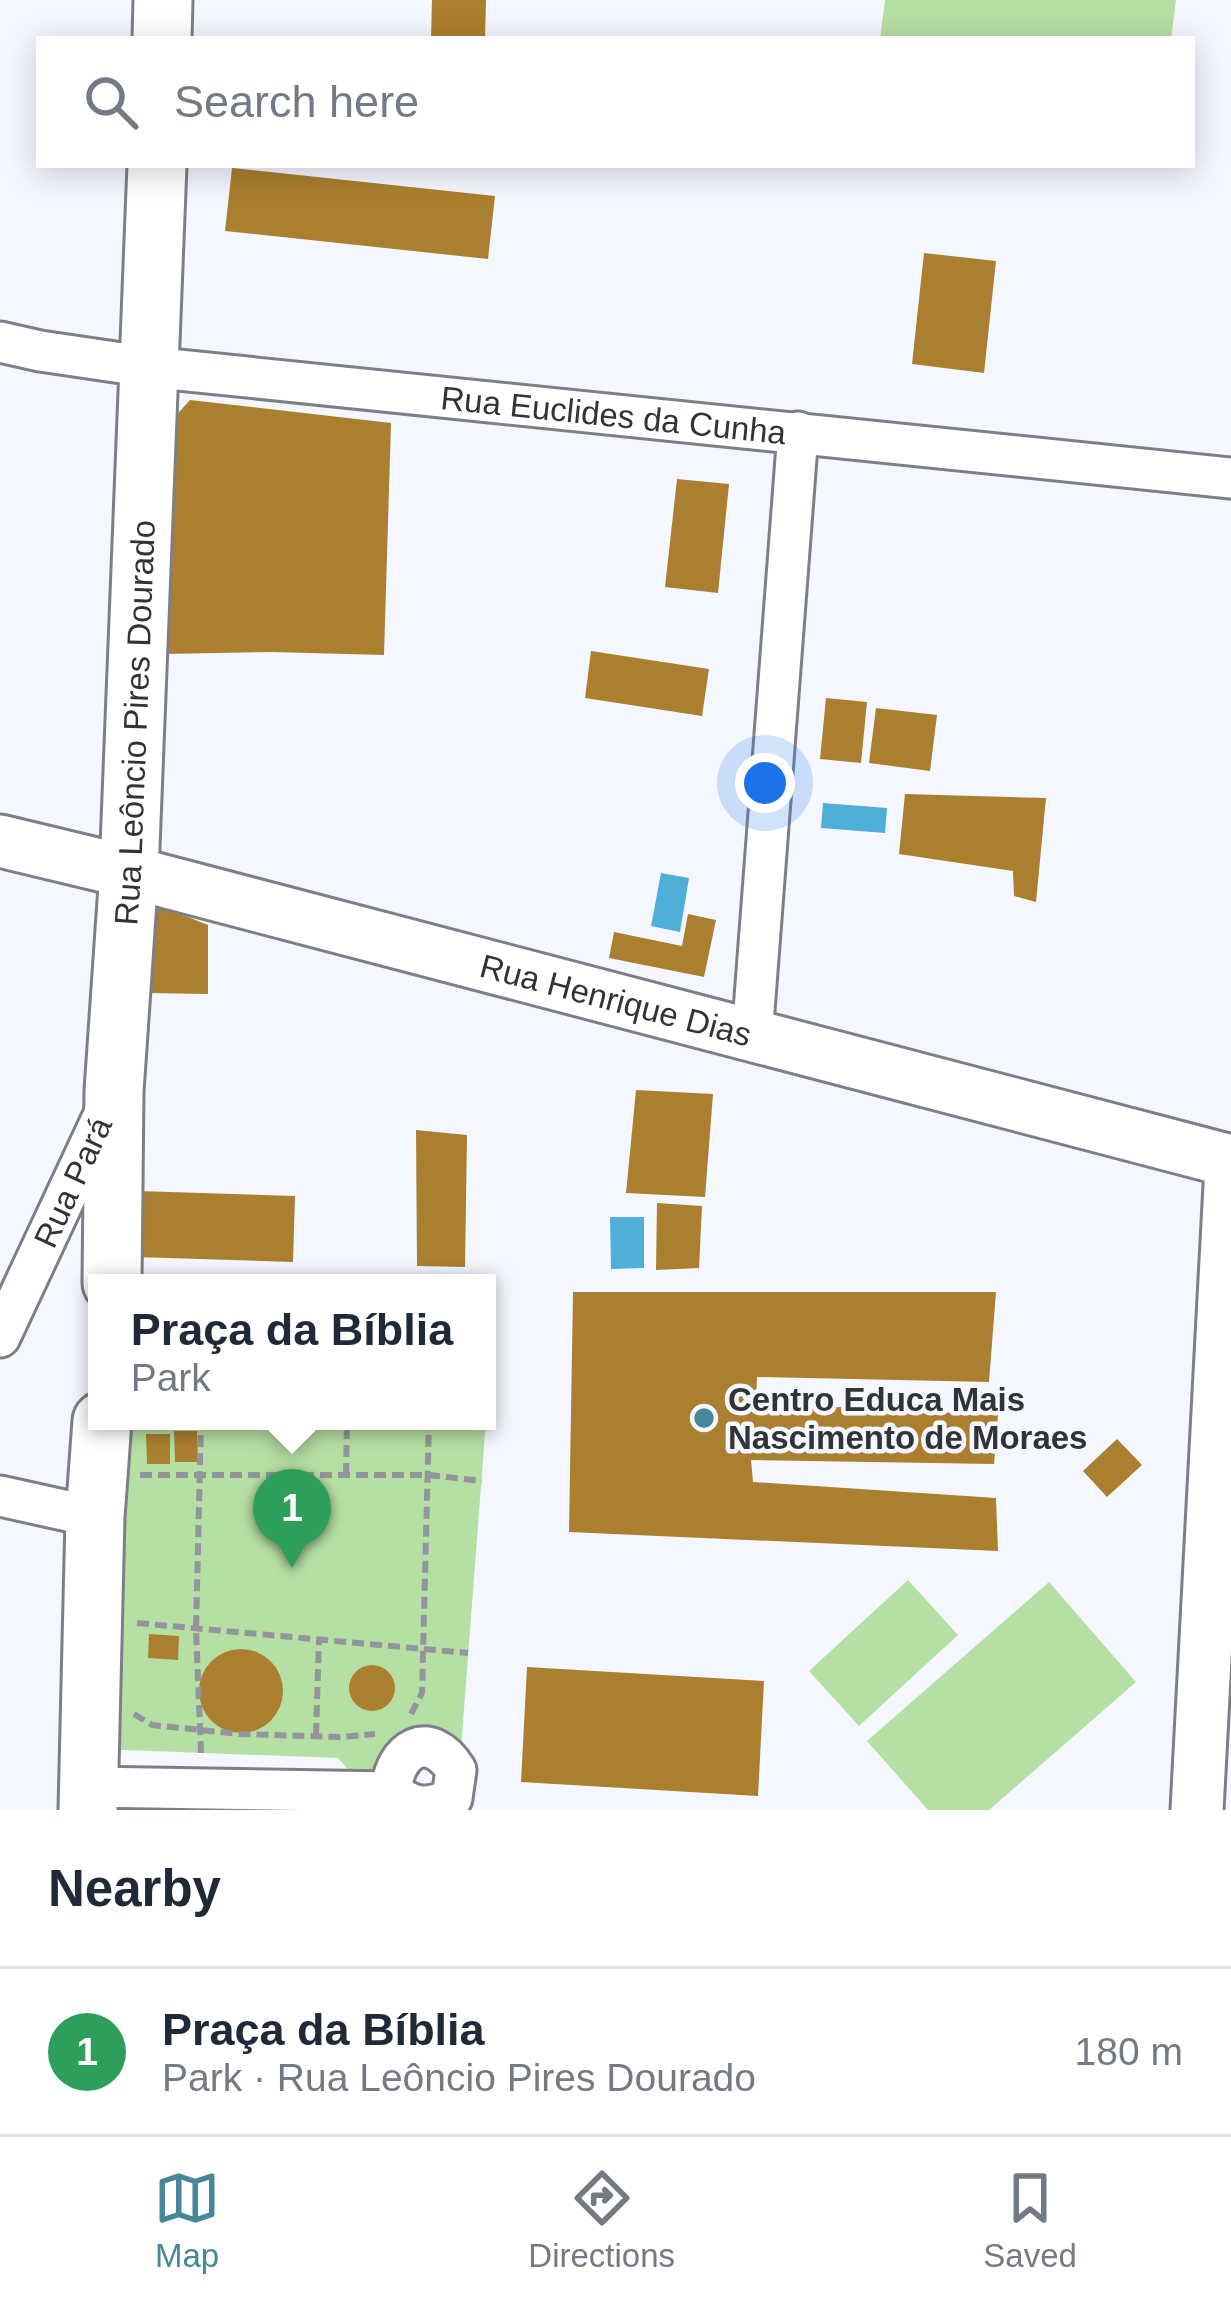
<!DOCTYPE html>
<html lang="en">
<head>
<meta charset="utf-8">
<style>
	:root { --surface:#fff; --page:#f6f6f7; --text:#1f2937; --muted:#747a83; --line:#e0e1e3; --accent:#468799 }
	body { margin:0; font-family:Arial,sans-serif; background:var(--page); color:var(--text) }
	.you { position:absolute; left:765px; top:783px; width:42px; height:42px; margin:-30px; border:9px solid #fff; border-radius:50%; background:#1a73e8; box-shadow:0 0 0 18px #1a73e833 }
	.badge { display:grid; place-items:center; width:78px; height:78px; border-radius:50%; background:var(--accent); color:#fff; font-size:39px; font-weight:700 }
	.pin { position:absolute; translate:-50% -99px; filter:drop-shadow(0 3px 6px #0008) }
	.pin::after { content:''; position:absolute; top:63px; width:42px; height:36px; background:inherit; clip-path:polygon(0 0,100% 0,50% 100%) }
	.popup { position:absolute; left:88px; top:1274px; width:408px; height:156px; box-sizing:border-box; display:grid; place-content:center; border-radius:0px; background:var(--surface); filter:drop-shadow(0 3px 9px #0005); font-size:39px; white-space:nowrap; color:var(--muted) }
	.popup b { font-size:45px; color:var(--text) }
	.popup::after { content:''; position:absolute; left:50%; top:100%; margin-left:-24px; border:24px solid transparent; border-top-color:var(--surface) }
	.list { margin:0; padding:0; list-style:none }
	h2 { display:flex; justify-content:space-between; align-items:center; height:156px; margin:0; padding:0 48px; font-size:51px }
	h2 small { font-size:39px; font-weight:400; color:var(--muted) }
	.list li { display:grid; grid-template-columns:78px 1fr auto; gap:36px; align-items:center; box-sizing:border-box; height:168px; padding:0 48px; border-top:3px solid var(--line) }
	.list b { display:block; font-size:45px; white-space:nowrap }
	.list p { margin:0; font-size:39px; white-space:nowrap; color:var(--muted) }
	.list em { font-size:39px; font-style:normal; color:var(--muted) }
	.icon { flex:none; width:66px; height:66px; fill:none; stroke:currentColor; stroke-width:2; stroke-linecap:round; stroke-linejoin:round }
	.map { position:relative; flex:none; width:1231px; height:1810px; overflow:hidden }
	.search { position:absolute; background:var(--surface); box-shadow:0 6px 30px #0003; left:36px; right:36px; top:36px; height:132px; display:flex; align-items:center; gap:30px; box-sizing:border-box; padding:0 42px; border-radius:0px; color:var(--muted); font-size:45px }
	.sheet { height:324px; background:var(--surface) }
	nav { display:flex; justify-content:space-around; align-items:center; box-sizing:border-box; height:168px; border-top:3px solid var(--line); background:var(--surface); font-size:33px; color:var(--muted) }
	nav a { display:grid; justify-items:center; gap:6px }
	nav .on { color:var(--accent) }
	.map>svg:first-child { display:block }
	.green { fill:#b6dfa3 }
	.water { fill:#4fafd9 }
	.building { fill:#aa7f2f }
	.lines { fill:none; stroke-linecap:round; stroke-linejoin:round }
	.minor-casing { stroke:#7e7f86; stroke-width:45 }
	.tertiary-casing { stroke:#7e7f86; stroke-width:57 }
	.secondary-casing { stroke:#7e7f86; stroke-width:63 }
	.path { stroke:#93959a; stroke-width:6; stroke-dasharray:12 6; stroke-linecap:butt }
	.minor { stroke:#fff; stroke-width:39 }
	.tertiary { stroke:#fff; stroke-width:51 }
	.secondary { stroke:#fff; stroke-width:57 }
	.poi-dot { fill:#468799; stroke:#f4f7ff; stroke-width:4.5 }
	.labels { text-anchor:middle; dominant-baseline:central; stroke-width:9; stroke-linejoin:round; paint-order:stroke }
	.street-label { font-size:33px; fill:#323336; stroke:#f4f7ff }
	.poi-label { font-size:33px; font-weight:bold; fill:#323336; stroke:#f4f7ff; text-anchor:start }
</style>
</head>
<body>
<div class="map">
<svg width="1231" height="1810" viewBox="0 0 1231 1810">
	<rect width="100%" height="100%" fill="#f4f7ff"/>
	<path class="green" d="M885,0H1176L1171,39H880Z
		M115,1421H486L461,1748L357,1779L338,1758L100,1749Z
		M908,1580L958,1635L859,1726L809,1671Z
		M1049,1582L1136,1682L989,1810H928L867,1741Z"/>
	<path class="water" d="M823,803L887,808L885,833L821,828Z
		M661,873L689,878L680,932L651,926Z
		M610,1217H644V1268L611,1269Z"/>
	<path class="building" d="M432,0H486L485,39H431Z
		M232,168L495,196L488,259L225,231Z
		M924,253L996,261L984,373L912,364Z
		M190,400L391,423L384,655L272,652L164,654L170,422Z
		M677,479L729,484L718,593L665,587Z
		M591,651L709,669L702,716L585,698Z
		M826,698L867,702L861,763L820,759Z
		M876,708L937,715L930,771L869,763Z
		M905,794L1046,798L1036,902L1014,896L1013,871L899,854Z
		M148,901L208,925V994L149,993Z
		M688,914L716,920L704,977L609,958L614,932L682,946Z
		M636,1090L713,1094L705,1197L626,1193Z
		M416,1130L467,1135L465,1267L417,1266Z
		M138,1191L295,1196L293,1262L136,1257Z
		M657,1203L702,1206L699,1268L656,1270Z
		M573,1292H996L989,1382L757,1377L756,1403L998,1415L994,1464L751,1460L753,1482L996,1498L998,1551L569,1532Z
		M174,1431H197L198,1462H175Z
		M146,1434H170V1464H147Z
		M1117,1439L1142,1465L1107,1497L1083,1471Z
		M149,1634L179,1636L178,1660L148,1658Z
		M199 1691a42 42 0 1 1 84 0a42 42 0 1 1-84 0Z
		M349 1688a23 23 0 1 1 46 0a23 23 0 1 1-46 0Z
		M527,1667L764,1681L758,1796L521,1782Z"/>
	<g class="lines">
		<defs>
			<g id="minor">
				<path id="s1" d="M0,342L40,351L149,367L1231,478"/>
				<path d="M752,1037L798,432"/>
				<path id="s2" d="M0,1337L107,1108"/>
				<path d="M0,1496L95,1517"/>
				<path d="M89,1787L391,1792C414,1809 428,1810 452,1798L456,1770C430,1728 394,1748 391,1792"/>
			</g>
			<g id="tertiary">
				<path id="s3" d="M0,841L129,872L1231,1161"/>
				<path d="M1197,1810L1231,1166"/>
			</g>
			<g id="secondary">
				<path d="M162,39L163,0"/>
				<path id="s4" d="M112,1283L114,1091L129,872L157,165"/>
				<path d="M88,1810L95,1517L102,1421"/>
			</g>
		</defs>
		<use href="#minor" class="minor-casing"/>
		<use href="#tertiary" class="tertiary-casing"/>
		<use href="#secondary" class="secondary-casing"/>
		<path class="path" d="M140,1475H428L482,1481
			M346,1475L347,1421
			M137,1623L468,1653
			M134,1714L152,1725L240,1734L340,1737L375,1734
			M411,1714L422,1693L429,1421
			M316,1735L319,1640
			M201,1753L196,1629L201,1421"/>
		<use href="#minor" class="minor"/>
		<use href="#tertiary" class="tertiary"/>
		<use href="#secondary" class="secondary"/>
	</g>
	<circle class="poi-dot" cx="704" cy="1418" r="12"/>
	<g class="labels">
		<g class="street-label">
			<text stroke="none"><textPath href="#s1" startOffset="618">Rua Euclides da Cunha</textPath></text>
			<text stroke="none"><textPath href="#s4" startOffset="561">Rua Leôncio Pires Dourado</textPath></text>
			<text stroke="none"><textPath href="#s3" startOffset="636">Rua Henrique Dias</textPath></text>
			<text stroke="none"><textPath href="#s2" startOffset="171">Rua Pará</textPath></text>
		</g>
		<g class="poi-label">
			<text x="728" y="1399">Centro Educa Mais<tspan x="728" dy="38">Nascimento de Moraes</tspan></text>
		</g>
	</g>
</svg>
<div class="you"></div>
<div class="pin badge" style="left:292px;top:1568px;background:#2e9e5b">1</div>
<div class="popup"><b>Praça da Bíblia</b>Park</div>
<div class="search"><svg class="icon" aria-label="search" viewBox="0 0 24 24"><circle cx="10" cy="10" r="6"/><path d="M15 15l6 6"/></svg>Search here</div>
</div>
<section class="sheet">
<h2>Nearby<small></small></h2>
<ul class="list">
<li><span class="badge" style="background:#2e9e5b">1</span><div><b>Praça da Bíblia</b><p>Park · Rua Leôncio Pires Dourado</p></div><em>180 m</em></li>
</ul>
</section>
<nav>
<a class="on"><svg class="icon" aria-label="map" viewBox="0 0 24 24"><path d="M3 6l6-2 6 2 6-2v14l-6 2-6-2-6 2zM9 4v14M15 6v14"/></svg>Map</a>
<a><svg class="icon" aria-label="directions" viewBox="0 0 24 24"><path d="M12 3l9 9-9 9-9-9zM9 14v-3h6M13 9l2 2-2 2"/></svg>Directions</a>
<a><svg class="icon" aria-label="saved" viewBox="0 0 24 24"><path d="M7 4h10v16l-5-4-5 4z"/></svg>Saved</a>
</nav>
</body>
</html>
